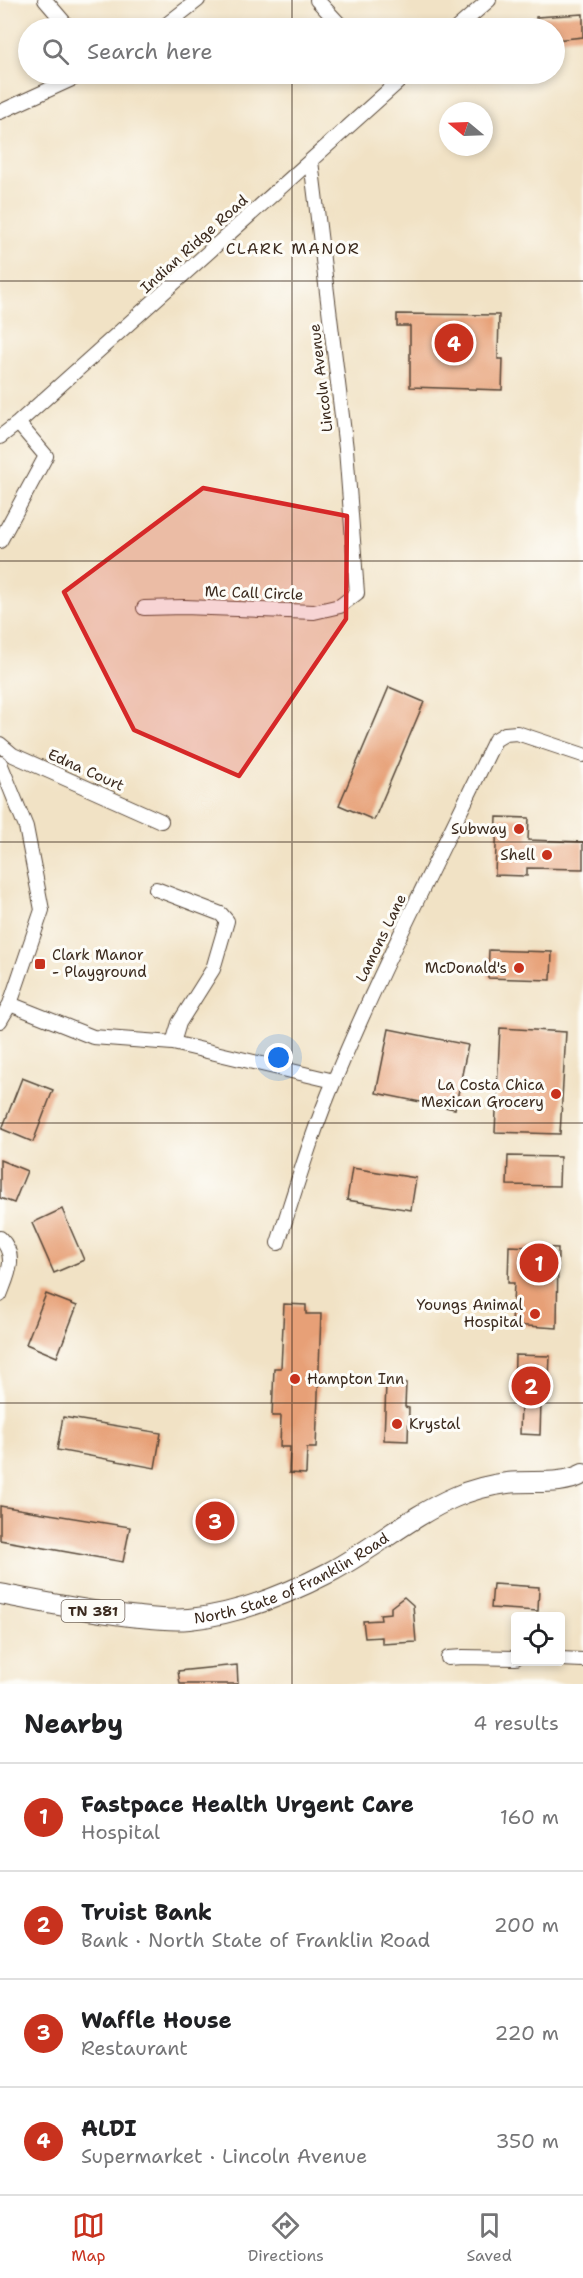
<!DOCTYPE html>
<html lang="en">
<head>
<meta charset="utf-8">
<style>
	:root { --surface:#fff; --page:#f6f6f6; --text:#202124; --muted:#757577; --line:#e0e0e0; --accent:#c8321e }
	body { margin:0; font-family:"Shantell Sans",sans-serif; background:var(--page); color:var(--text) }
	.controls { position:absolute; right:18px; bottom:18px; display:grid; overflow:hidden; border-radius:6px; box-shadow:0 3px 9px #0003 }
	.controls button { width:54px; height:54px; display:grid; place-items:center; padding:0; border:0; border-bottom:2px solid var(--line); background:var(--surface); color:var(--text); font:30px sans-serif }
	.compass { position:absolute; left:439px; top:102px; width:54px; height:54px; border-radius:50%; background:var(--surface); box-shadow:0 3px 9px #0003; rotate:289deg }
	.you { position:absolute; left:279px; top:1058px; width:21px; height:21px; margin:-15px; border:4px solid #fff; border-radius:50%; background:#1a73e8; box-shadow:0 0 0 9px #1a73e833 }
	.badge { display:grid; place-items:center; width:39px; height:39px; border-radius:50%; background:var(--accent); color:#fff; font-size:20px; font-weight:700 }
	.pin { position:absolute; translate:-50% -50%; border:3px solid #fff; box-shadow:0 2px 6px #0006 }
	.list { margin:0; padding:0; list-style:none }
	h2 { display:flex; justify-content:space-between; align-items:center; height:78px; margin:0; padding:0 24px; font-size:26px }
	h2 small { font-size:20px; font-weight:400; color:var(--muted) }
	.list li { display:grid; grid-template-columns:39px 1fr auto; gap:18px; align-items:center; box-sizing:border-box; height:108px; padding:0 24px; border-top:2px solid var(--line) }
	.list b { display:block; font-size:22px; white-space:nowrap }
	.list p { margin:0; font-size:20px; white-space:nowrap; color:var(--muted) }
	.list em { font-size:20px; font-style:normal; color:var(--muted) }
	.icon { flex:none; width:33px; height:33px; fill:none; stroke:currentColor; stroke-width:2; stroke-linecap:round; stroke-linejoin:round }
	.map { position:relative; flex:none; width:583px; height:1684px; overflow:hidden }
	.search { position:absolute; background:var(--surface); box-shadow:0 3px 9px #0003; left:18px; right:18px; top:18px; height:66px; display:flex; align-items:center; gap:15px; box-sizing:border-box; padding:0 21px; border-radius:33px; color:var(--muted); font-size:22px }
	.sheet { height:510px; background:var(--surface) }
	nav { display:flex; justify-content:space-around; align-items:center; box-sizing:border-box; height:84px; border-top:2px solid var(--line); background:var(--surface); font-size:16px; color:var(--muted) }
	nav a { display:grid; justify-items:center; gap:3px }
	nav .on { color:var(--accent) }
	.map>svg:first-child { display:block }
	.building { fill:#e7a077 }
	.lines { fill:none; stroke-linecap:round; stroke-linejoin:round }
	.minor-casing { stroke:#564637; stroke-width:16 }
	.highway-casing { stroke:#564637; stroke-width:22 }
	.minor { stroke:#fff; stroke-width:14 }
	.highway { stroke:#fff; stroke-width:20 }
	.marked { fill:#d62828; fill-opacity:0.2; stroke:#d62828; stroke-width:4.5; stroke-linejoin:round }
	.grid { fill:none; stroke:#3b2a1e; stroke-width:1.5; stroke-opacity:0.55 }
	.poi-dot { fill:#c8321e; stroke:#fdfcf7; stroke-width:2 }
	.labels { text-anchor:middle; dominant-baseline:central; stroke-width:6; stroke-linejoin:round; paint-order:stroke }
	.shield { fill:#fdfcf7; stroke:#75695f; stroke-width:1.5 }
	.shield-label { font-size:14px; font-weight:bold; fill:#3b2a1e }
	.street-label { font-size:15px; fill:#3b2a1e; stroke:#fdfcf7 }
	.poi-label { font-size:15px; fill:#3b2a1e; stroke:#fdfcf7; text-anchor:end }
	.neighbourhood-label { font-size:16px; letter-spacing:1.5px; fill:#3b2a1e; stroke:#fdfcf7 }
</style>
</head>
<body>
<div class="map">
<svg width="583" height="1684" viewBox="0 0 583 1684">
	<rect width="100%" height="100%" fill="#fdfcf7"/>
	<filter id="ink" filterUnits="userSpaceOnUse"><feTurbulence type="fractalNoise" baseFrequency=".0167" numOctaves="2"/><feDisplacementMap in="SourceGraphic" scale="12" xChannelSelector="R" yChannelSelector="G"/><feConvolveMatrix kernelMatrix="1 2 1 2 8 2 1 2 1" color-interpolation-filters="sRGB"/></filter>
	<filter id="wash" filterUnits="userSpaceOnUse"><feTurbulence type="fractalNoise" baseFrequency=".008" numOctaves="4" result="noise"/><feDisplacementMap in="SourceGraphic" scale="24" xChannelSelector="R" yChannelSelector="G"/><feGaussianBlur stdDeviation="1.35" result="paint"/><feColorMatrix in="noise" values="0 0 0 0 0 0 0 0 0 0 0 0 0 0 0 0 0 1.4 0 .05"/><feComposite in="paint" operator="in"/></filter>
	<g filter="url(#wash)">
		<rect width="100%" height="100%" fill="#f1e2c5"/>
		<g id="blocks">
			<path class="building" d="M583,14V37L555,40V28H536V17Z
				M397,314L499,315L498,359H503L502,390L410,387V326H397Z
				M389,687L424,702L374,820L339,805Z
				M497,817L529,818L528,840L583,842V869L527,868V876L495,875Z
				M489,950L552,952L551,980L488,978Z
				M500,1028L566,1032L560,1134L495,1132Z
				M389,1029L468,1045L455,1109L376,1093Z
				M22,1078L53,1090L33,1142L2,1129Z
				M508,1156L560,1157L559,1186L507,1185Z
				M0,1160L27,1171L14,1203L0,1198Z
				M352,1168L416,1178L411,1210L347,1200Z
				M62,1209L84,1260L54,1273L32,1223Z
				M509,1246L558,1248L557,1328L512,1325L514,1283H508Z
				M46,1294L77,1306L57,1357L26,1344Z
				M284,1304L306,1305V1314H321L316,1448H307L306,1474L289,1473L290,1447H280L281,1416H272L274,1368H281Z
				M515,1355L550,1356L548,1402H541L540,1435L520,1434L521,1402H514Z
				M386,1383H406L405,1407L409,1408L408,1441L384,1440Z
				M63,1417L161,1433L155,1468L57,1450Z
				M0,1506L130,1527L123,1562L0,1540Z
				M493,1584L539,1587L538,1611L491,1608Z
				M404,1597L413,1605L416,1642L382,1644V1637L365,1638L363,1621L381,1620L380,1614L391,1613V1607Z
				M237,1665L238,1684H180L178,1671Z"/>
		</g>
	</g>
	<g filter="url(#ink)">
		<use href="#blocks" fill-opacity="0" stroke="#564637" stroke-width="1.5"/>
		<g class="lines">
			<defs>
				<path id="minor" d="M45,0L69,28
					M317,0L343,28
					M162,28L198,0
					M457,28L489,0
					M0,112L83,74
					M0,437L18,423L407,74
					M0,541L46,456L18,423
					M144,608L184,607L314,612L340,606L357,593L346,449L311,161
					M0,744L13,755L161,821
					M0,763L26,827L42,910L10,1004L0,1021
					M156,889L221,914L227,921L213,969L179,1023L173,1043
					M10,1004L93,1037L173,1043L334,1081
					M0,1238C18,1256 8,1274 0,1295
					M278,1243C296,1188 312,1132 335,1079C383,964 441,853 495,740L505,734L517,733L583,755
					M448,1658L463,1657L516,1658
					M560,1659L583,1660"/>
				<g id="highway">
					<path id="s1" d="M0,1594C43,1602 86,1611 130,1616C150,1618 169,1621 189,1619C239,1614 286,1595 330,1572C373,1549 411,1516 455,1497C471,1490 490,1485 507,1483C533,1480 560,1486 583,1474"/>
				</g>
			</defs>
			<use href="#minor" class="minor-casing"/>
			<use href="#highway" class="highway-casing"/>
			<use href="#minor" class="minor"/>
			<use href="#highway" class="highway"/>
		</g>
	</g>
	<path class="marked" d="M203,488L347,516L346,619L239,776L134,730L64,592Z"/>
	<path class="grid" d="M292,0V28M292,74V1684M0,281H583M0,561H583M0,842H583M0,1123H583M0,1403H583"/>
	<g class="poi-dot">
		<circle cx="519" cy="829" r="6"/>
		<circle cx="547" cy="855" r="6"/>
		<rect x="34" y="958" width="12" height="12" rx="3"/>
		<circle cx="519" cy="968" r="6"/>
		<circle cx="556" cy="1094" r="6"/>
		<circle cx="535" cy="1314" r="6"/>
		<circle cx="295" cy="1379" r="6"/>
		<circle cx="397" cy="1424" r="6"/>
	</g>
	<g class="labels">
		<rect class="shield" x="61.5" y="1600" width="63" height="22" rx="4.5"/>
		<g class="shield-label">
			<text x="93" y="1611">TN 381</text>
		</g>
		<g class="street-label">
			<text transform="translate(194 244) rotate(-42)">Indian Ridge Road</text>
			<text transform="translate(321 378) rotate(-97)">Lincoln Avenue</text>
			<text transform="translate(254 593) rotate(2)">Mc Call Circle</text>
			<text transform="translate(86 770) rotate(24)">Edna Court</text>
			<text transform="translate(381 938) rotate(-64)">Lamons Lane</text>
			<text stroke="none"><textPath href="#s1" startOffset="302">North State of Franklin Road</textPath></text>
		</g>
		<g class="poi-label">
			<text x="507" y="829">Subway</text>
			<text x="535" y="855">Shell</text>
			<text x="52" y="955" text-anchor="start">Clark Manor<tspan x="52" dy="17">- Playground</tspan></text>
			<text x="507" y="968">McDonald's</text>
			<text x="544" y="1085">La Costa Chica<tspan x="544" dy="17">Mexican Grocery</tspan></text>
			<text x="523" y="1305">Youngs Animal<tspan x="523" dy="17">Hospital</tspan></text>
			<text x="307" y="1379" text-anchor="start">Hampton Inn</text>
			<text x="409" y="1424" text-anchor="start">Krystal</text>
		</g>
		<g class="neighbourhood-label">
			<text x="293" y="248">CLARK MANOR</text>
		</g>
	</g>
</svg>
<div class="controls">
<button><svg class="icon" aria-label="locate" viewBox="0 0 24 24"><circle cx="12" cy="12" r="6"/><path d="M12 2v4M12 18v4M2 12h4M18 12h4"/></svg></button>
</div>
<svg class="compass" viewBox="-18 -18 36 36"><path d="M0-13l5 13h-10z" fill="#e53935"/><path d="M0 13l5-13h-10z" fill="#757577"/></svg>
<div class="you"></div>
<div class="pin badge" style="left:539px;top:1263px">1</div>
<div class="pin badge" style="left:531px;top:1386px">2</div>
<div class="pin badge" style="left:215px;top:1521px">3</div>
<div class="pin badge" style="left:454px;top:343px">4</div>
<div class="search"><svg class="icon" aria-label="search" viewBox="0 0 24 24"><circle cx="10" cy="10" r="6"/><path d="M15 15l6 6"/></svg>Search here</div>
</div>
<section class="sheet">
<h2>Nearby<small>4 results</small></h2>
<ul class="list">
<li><span class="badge">1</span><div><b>Fastpace Health Urgent Care</b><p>Hospital</p></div><em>160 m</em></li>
<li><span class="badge">2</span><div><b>Truist Bank</b><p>Bank · North State of Franklin Road</p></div><em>200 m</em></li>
<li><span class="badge">3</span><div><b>Waffle House</b><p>Restaurant</p></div><em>220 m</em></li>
<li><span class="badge">4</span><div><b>ALDI</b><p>Supermarket · Lincoln Avenue</p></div><em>350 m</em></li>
</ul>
</section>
<nav>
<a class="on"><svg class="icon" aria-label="map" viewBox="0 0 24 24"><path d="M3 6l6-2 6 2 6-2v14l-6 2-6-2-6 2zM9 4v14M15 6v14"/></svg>Map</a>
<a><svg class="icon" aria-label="directions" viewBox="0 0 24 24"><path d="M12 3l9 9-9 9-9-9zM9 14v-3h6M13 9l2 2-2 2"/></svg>Directions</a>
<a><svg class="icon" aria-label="saved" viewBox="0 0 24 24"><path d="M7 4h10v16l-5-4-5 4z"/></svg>Saved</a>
</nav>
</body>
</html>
